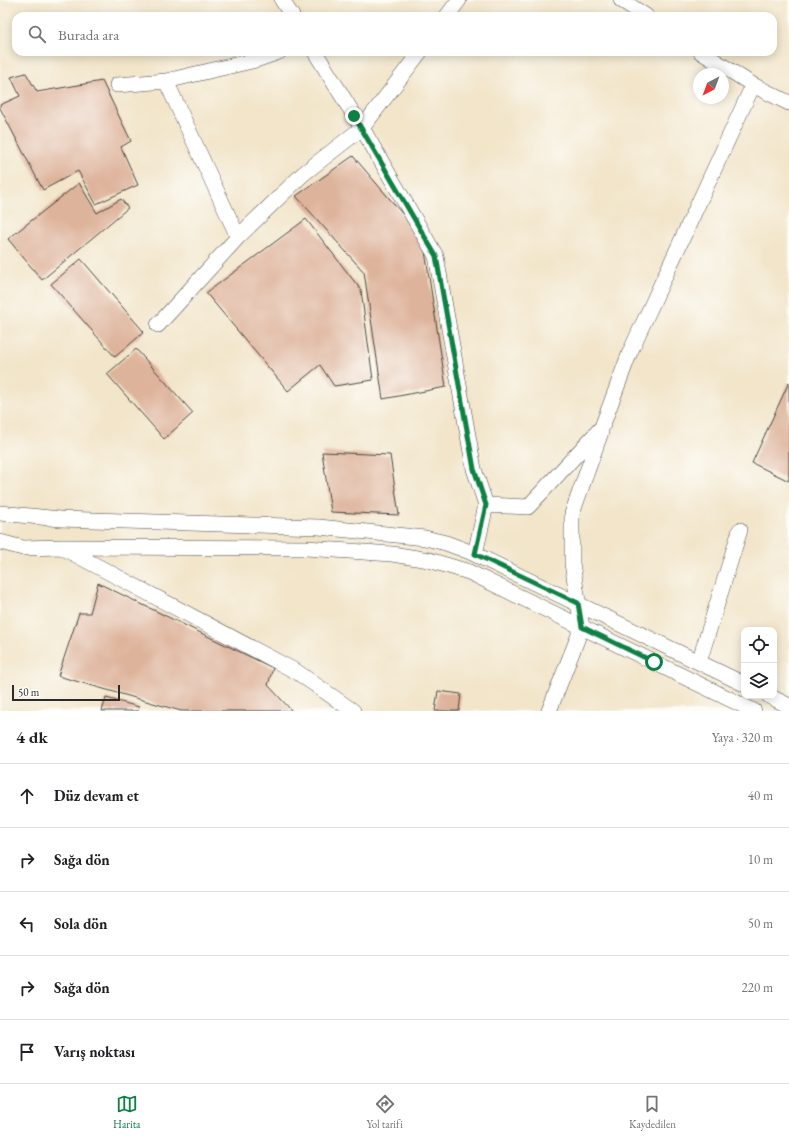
<!DOCTYPE html>
<html lang="tr">
<head>
<meta charset="utf-8">
<style>
	:root { --surface:#fff; --page:#f2f2f2; --text:#202124; --muted:#757577; --line:#e0e0e0; --accent:#0b8043 }
	body { margin:0; font-family:"EB Garamond",serif; background:var(--page); color:var(--text) }
	.controls { position:absolute; right:12px; bottom:12px; display:grid; overflow:hidden; border-radius:8px; box-shadow:0 2px 10px #0003 }
	.controls button { width:36px; height:36px; display:grid; place-items:center; padding:0; border:0; border-bottom:1px solid var(--line); background:var(--surface); color:var(--text); font:20px sans-serif }
	.compass { position:absolute; left:693px; top:68px; width:36px; height:36px; border-radius:50%; background:var(--surface); box-shadow:0 2px 10px #0003; rotate:221deg }
	.scale { position:absolute; left:12px; bottom:10px; width:108px; box-sizing:border-box; padding-left:4px; border:2px solid #2b2b2b; border-top:0; font-size:11px; line-height:14px; white-space:nowrap; color:#2b2b2b; -webkit-text-stroke:3px #fdfcf7; paint-order:stroke }
	.stop { position:absolute; width:12px; height:12px; margin:-9px; border:3px solid #0b8043; border-radius:50%; background:#fff }
	.stop.end { background:#0b8043; border-color:#fff; box-shadow:0 1px 4px #0008 }
	.list { margin:0; padding:0; list-style:none }
	h2 { display:flex; justify-content:space-between; align-items:center; height:52px; margin:0; padding:0 16px; font-size:17px }
	h2 small { font-size:13px; font-weight:400; color:var(--muted) }
	.list li { display:grid; grid-template-columns:26px 1fr auto; gap:12px; align-items:center; box-sizing:border-box; height:64px; padding:0 16px; border-top:1px solid var(--line) }
	.list b { display:block; font-size:15px; white-space:nowrap }
	.list em { font-size:13px; font-style:normal; color:var(--muted) }
	.icon { flex:none; width:22px; height:22px; fill:none; stroke:currentColor; stroke-width:2; stroke-linecap:round; stroke-linejoin:round }
	.map { position:relative; flex:none; width:789px; height:711px; overflow:hidden }
	.search { position:absolute; background:var(--surface); box-shadow:0 2px 10px #0003; left:12px; right:12px; top:12px; height:44px; display:flex; align-items:center; gap:10px; box-sizing:border-box; padding:0 14px; border-radius:12px; color:var(--muted); font-size:15px }
	.sheet { height:372px; background:var(--surface) }
	nav { display:flex; justify-content:space-around; align-items:center; box-sizing:border-box; height:56px; border-top:1px solid var(--line); background:var(--surface); font-size:11px; color:var(--muted) }
	nav a { display:grid; justify-items:center; gap:2px }
	nav .on { color:var(--accent) }
	.map>svg:first-child { display:block }
	.building { fill:#deb39b }
	.lines { fill:none; stroke-linecap:round; stroke-linejoin:round }
	.minor-casing { stroke:#494743; stroke-width:16 }
	.minor { stroke:#fff; stroke-width:15 }
	.route { stroke:#0b8043; stroke-width:5 }
</style>
</head>
<body>
<div class="map">
<svg width="789" height="711" viewBox="0 0 789 711">
	<rect width="100%" height="100%" fill="#fdfcf7"/>
	<filter id="ink" filterUnits="userSpaceOnUse"><feTurbulence type="fractalNoise" baseFrequency=".025" numOctaves="2"/><feDisplacementMap in="SourceGraphic" scale="8" xChannelSelector="R" yChannelSelector="G"/><feConvolveMatrix kernelMatrix="1 2 1 2 8 2 1 2 1" color-interpolation-filters="sRGB"/></filter>
	<filter id="wash" filterUnits="userSpaceOnUse"><feTurbulence type="fractalNoise" baseFrequency=".012" numOctaves="4" result="noise"/><feDisplacementMap in="SourceGraphic" scale="16" xChannelSelector="R" yChannelSelector="G"/><feGaussianBlur stdDeviation="0.9" result="paint"/><feColorMatrix in="noise" values="0 0 0 0 0 0 0 0 0 0 0 0 0 0 0 0 0 1.4 0 .05"/><feComposite in="paint" operator="in"/></filter>
	<g filter="url(#wash)">
		<rect width="100%" height="100%" fill="#f2e5ca"/>
		<g id="blocks">
			<path class="building" d="M26,73L37,92L102,81L131,141L121,147L138,185L96,204L78,171L43,190L0,108V105L20,96L11,77Z
				M353,156L423,238L446,387L383,399L364,272L296,196Z
				M79,183L97,213L121,199L128,208L42,280L8,239Z
				M306,219L361,290L373,380L334,386L320,365L288,391L206,293Z
				M81,259L144,332L115,357L51,284Z
				M136,349L193,413L164,439L107,374Z
				M789,382V481L752,463Z
				M322,452L390,455L399,515L331,512Z
				M98,583L273,668L268,685L292,711H181L58,676L79,613H90Z
				M438,691L461,694L459,711H435Z
				M106,698L139,707L138,711H102Z"/>
		</g>
	</g>
	<g filter="url(#ink)">
		<use href="#blocks" fill-opacity="0" stroke="#494743" stroke-width="1"/>
		<g class="lines">
			<defs>
				<path id="minor" d="M282,0L292,16
					M621,0L646,16
					M447,16L459,0
					M315,52L362,128L436,256L474,469L486,505L475,554
					M701,52L753,85L789,103
					M166,81L238,237
					M117,85L166,81L256,60L279,52
					M158,325L238,237L303,174L362,128L420,52
					M486,505L528,507L602,427L630,352L753,85
					M0,513L60,519L319,527L425,538L446,543L470,552L744,684
					M0,542L23,548L61,547L306,548L392,554L429,560L469,572L754,711
					M63,548L297,672L353,711
					M699,662L740,530
					M769,696L789,706
					M549,711L582,627L572,563V514L601,432"/>
			</defs>
			<use href="#minor" class="minor-casing"/>
			<use href="#minor" class="minor"/>
		</g>
	</g>
	<g class="lines" filter="url(#ink)">
		<path class="route" d="M354,116L436,256L474,469L486,505L475,554L578,603L582,627L654,662"/>
	</g>
</svg>
<div class="controls">
<button><svg class="icon" aria-label="locate" viewBox="0 0 24 24"><circle cx="12" cy="12" r="6"/><path d="M12 2v4M12 18v4M2 12h4M18 12h4"/></svg></button>
<button><svg class="icon" aria-label="layers" viewBox="0 0 24 24"><path d="M12 4l9 5-9 5-9-5zM3 14l9 5 9-5"/></svg></button>
</div>
<svg class="compass" viewBox="-18 -18 36 36"><path d="M0-13l5 13h-10z" fill="#e53935"/><path d="M0 13l5-13h-10z" fill="#757577"/></svg>
<div class="scale">50 m</div>
<div class="stop" style="left:654px;top:662px"></div>
<div class="stop end" style="left:354px;top:116px"></div>
<div class="search"><svg class="icon" aria-label="search" viewBox="0 0 24 24"><circle cx="10" cy="10" r="6"/><path d="M15 15l6 6"/></svg>Burada ara</div>
</div>
<section class="sheet">
<h2>4 dk<small>Yaya · 320 m</small></h2>
<ul class="list">
<li><svg class="icon" aria-label="ahead" viewBox="0 0 24 24"><path d="M12 20V5M6 11l6-6 6 6"/></svg><div><b>Düz devam et</b></div><em>40 m</em></li>
<li><svg class="icon" aria-label="right" viewBox="0 0 24 24"><path d="M7 20v-9h11M14 6l5 5-5 5"/></svg><div><b>Sağa dön</b></div><em>10 m</em></li>
<li><svg class="icon" aria-label="left" viewBox="0 0 24 24"><path d="M17 20v-9H6M10 6l-5 5 5 5"/></svg><div><b>Sola dön</b></div><em>50 m</em></li>
<li><svg class="icon" aria-label="right" viewBox="0 0 24 24"><path d="M7 20v-9h11M14 6l5 5-5 5"/></svg><div><b>Sağa dön</b></div><em>220 m</em></li>
<li><svg class="icon" aria-label="arrive" viewBox="0 0 24 24"><path d="M6 21V4h12l-3 4 3 4H6"/></svg><div><b>Varış noktası</b></div></li>
</ul>
</section>
<nav>
<a class="on"><svg class="icon" aria-label="map" viewBox="0 0 24 24"><path d="M3 6l6-2 6 2 6-2v14l-6 2-6-2-6 2zM9 4v14M15 6v14"/></svg>Harita</a>
<a><svg class="icon" aria-label="directions" viewBox="0 0 24 24"><path d="M12 3l9 9-9 9-9-9zM9 14v-3h6M13 9l2 2-2 2"/></svg>Yol tarifi</a>
<a><svg class="icon" aria-label="saved" viewBox="0 0 24 24"><path d="M7 4h10v16l-5-4-5 4z"/></svg>Kaydedilen</a>
</nav>
</body>
</html>
